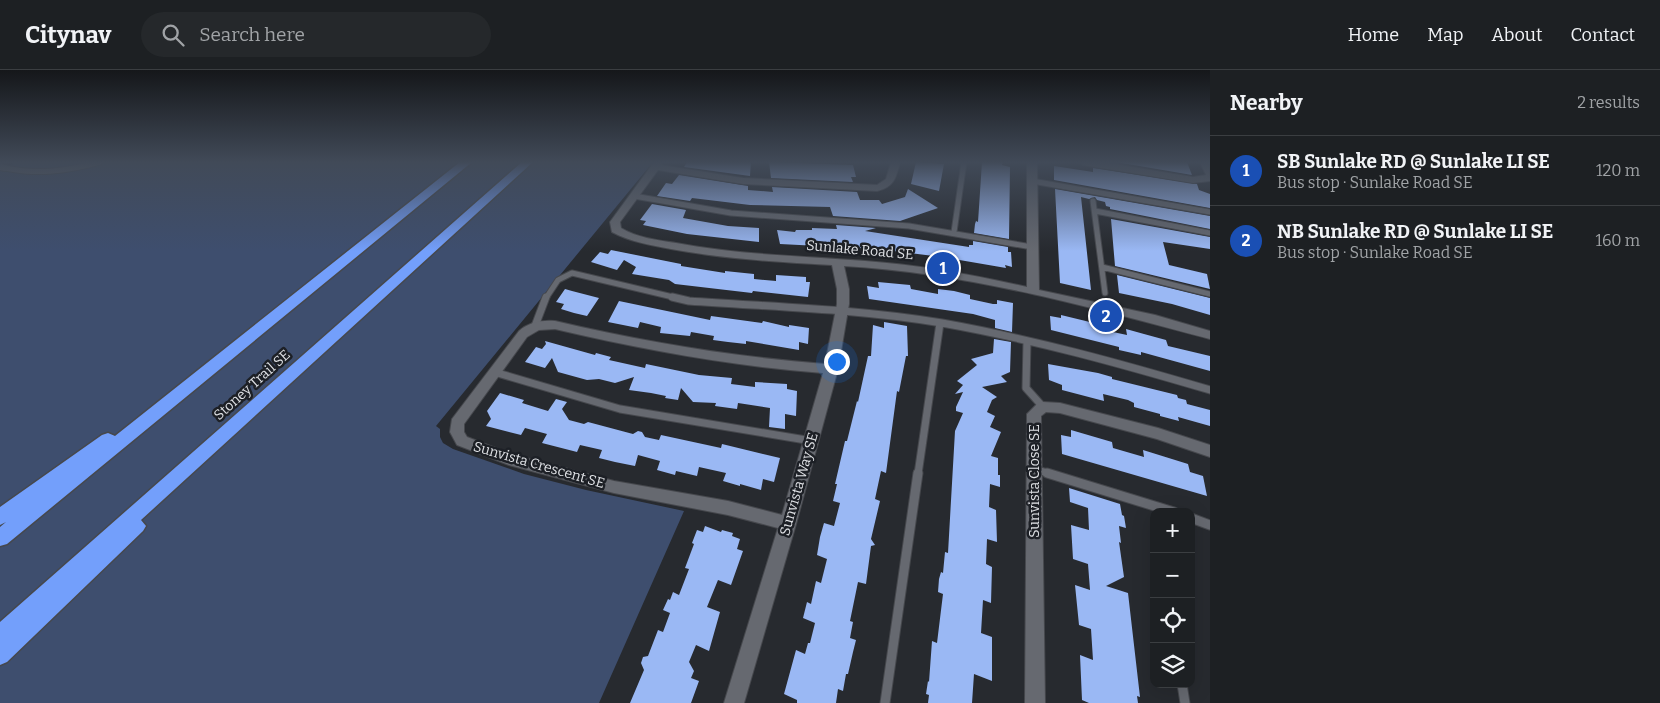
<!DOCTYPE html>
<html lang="en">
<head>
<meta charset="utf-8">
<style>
	:root { --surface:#1d2023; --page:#25282b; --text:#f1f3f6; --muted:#a0a3a6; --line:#3b3e41; --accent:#2563eb }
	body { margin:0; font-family:Bitter,serif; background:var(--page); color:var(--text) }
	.controls { position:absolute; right:15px; bottom:15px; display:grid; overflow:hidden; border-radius:10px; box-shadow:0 5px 20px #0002 }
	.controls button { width:45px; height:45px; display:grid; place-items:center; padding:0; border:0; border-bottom:1px solid var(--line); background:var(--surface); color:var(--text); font:25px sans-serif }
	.you { position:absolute; left:836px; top:291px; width:18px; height:18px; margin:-12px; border:4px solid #fff; border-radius:50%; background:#1a73e8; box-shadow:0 0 0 8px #1a73e833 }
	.badge { display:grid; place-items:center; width:32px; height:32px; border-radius:50%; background:var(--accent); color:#fff; font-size:16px; font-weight:700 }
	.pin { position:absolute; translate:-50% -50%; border:2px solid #fff; box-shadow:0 1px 5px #0006 }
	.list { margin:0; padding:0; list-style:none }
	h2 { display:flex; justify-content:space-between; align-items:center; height:65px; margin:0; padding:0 20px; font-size:21px }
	h2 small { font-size:16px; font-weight:400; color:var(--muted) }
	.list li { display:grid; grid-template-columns:32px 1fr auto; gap:15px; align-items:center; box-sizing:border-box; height:70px; padding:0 20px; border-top:1px solid var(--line) }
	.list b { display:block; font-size:19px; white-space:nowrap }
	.list p { margin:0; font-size:16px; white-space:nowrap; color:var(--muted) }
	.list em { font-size:16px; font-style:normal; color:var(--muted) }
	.icon { flex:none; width:28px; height:28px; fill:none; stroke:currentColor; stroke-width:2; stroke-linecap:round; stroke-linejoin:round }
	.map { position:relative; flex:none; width:1210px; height:633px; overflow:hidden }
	header { display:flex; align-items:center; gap:30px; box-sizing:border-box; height:70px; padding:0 25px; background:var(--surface); border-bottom:1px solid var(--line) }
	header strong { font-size:24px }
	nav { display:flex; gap:28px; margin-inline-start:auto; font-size:18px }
	.search { width:350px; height:45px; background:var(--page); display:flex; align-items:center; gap:12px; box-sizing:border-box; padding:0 18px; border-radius:28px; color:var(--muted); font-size:19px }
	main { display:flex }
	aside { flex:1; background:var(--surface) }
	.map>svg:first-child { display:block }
	.green { fill:#3e4e6e }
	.building { fill:#9ab8f4 }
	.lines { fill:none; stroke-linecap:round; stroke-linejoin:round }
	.lane-far2-casing { stroke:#46484d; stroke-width:7 }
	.lane-far1-casing { stroke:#46484d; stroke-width:9 }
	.lane-casing { stroke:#46484d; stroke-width:11 }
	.street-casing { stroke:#46484d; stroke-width:2 }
	.highway-casing { stroke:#46484d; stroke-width:3 }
	.lane-far2 { stroke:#666970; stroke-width:5 }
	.lane-far1 { stroke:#666970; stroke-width:7 }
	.lane { stroke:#666970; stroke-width:9 }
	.street { fill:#666970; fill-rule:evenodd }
	.highway { fill:#739ffb; fill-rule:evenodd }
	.labels { text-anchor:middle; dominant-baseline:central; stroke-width:5; stroke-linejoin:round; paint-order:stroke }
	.street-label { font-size:14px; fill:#e0e2e6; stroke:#1d2026 }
</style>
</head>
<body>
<header>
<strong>Citynav</strong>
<div class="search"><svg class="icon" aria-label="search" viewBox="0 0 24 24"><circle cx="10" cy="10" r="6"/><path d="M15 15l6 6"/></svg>Search here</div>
<nav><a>Home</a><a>Map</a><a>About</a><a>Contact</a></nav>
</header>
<main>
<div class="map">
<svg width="1210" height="633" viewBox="0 0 1210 633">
	<rect width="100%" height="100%" fill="#272a2f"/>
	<path class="green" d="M17,92H653L436,356L440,359V367L443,373L453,379L524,404L586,420L684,441L599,633H0V100Z"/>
	<path class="building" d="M687,92H751L750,106L684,97Z
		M769,92L853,95L856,107H851L853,112L771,108Z
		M916,92L944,94L939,121L911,114Z
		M982,92H1003L1002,95L1010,97L1009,169L974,163L975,154L976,151L978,152Z
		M1116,92H1187L1192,105Z
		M1054,96L1093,102V98L1197,114L1199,120L1210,124V138L1054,110Z
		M679,105L748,116V120L773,122L772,117L857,122L860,130H879L882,134L905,127L908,119L938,138L900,151L833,146L830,137L750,135L692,128L690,131L657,126L666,113L672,114Z
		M1055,119L1210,146V159L1110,139V137L1106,136L1105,132L1097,130L1095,127L1089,129L1081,127L1091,220L1060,213Z
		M652,134L686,140L683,148L728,156L759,158V172L687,164L643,155L646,151L640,150Z
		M1111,149L1210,167V179L1163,172L1169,195L1207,204L1210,219L1115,196Z
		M836,155L876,158L865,161L969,177V175H973V171L1008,177V182H1011L1012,197L1005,195L1006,198L942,187L877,179L780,174L777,160L795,162L796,160H812V158L837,159Z
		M611,180L681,194V196L725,203V201L754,204V209L776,211V205L806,207V212H810L808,227L753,221L752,223L675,214L669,210L632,204L636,197L624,190L617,200L591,192L600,182L608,184Z
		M1117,205L1210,228V245L1172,234L1119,223Z
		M878,212L910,215L911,219L938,224V219L954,221L970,225V229L993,234H997V230L1013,233L1012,262L995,258V250L973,244L869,229L867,216L879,218Z
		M565,219L572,221L599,228L587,246L574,243L561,239L564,234L556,232Z
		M619,231L710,250L711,246L762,253L763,251L789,257V255L809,258L808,274L799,272V280L746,271V274L728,272L713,270L714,266L691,262L690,266L660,263L661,257L640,252L638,258L608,252Z
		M1061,245L1098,254L1099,259L1127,265L1126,259L1144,264L1166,270L1168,276L1210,286V301L1141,282V285L1119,280V277L1051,260L1050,246L1061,248Z
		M884,252L907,256L908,286H906L899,322L897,321L886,403L881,401L875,429L880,431L871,469L875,475L871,476L866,514L858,512L850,551L853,552L850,568L856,570L853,582L848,604H846L843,621L838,619L836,633H797V630L784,624L796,580L805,584L808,573H810L815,553L803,548L807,532L811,534L816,511L821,513L827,489L817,485L820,467L824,453L834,456L840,433L833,431L837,414H835L845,371H847L857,331L858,332L868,286H871L873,255L884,258Z
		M994,269L1011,272L1010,302L1001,306L1007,312L982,317L997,327L992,330L987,342L995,346L990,357L1001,362L991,386L998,388V405H1000V417L990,414L989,437L996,440L997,472L987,469L986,494L992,497L991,533L983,530L981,563L992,567V611L974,604L972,633H928L929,625L926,624L928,611L929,612L932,571L937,573L943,524L938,522L939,509L941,502L943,503L945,482L948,483L955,361L963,343L956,341V337L963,322L955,324L963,315L957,311L977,295L971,289L993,283Z
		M545,271L595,285L596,283L611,287L609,290L645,298L646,294L699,305L732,308L731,314L755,317V312L787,314V319L797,321L796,346L785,344V359L769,357L770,338L738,333L737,339L715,336L716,333L693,332L681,318L678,330L665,328L666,326L651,323L629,320L634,307L615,313L599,309L587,310L558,302L552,288L545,298L525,292L536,277L542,279L546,274Z
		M1048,294L1098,303L1112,307V309L1177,325L1178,328L1186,330L1187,334L1210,340V356L1178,347L1179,351L1160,346V344L1134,337V333L1128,330L1103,324L1104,331L1062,320V315L1049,310Z
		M500,323L524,330L522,333L548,341L556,329L567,332L562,339L569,350L584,354L588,352L633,364L638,361L642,362L645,367L659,370L661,365L721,378L722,374L780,388L774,412L763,409L761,420L740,414V416L723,411L726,403L699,397L697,406L676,401L675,405L657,400L660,391L638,385L635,396L615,392L599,388L602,380L580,375L577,382L542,373L547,364L525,358L521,365L486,356L491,349L487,341Z
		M1071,360L1112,372L1113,378L1144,387L1143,380L1188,394L1190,402L1203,406L1207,426L1062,384L1061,365L1071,367Z
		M1069,418L1120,434L1122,445L1124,446L1126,458L1119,456L1121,473L1119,472L1124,507L1106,516L1128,523L1140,627L1137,626L1138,633H1089L1082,630L1080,585L1093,590L1091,559L1079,555L1075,515L1090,520L1088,494L1073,489L1071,455L1089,460L1088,438L1070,432Z
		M705,456L721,462L722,460L733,463L732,466L740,469L737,479L743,481L731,515L718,510L707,537L720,542L709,581L696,575L689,592L694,601L691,608L699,611L691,633H630L644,600L641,593L643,587L648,586L658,560L663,562L670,543L663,540L668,529L670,530L673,522L679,525L689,499L685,498L694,474L692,473L697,460L703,462Z"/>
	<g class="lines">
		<defs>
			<path id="lane-far2" d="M5,98C38,105 68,101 100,92
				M1032,111L1210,142
				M634,126L731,143L909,156L1032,177
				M1093,131L1105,223
				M1095,141L1210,163
				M954,162L964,92
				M1102,197L1210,224
				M546,228L558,210L572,203L677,228"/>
			<path id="lane-far1" d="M672,227L689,231C773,237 859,239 942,253C1032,269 1122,294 1210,320
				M535,256L546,227
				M1027,271L1026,318L1043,337
				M494,302L620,339L812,371
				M1034,399L1051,404
				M918,404L940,253"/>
			<path id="lane" d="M1047,403L1174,442
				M1191,448L1210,455
				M1182,614L1185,633
				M885,633L918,403"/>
			<path id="street" d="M654,92H663L661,95L743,108L877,115L886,109L891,92H900C896,108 894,117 877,121L743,114L658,100L620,152L621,158C638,168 657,170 676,173C739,185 802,186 865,191C920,195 974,205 1027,217V92H1037L1039,220L1155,245L1210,261V269C1090,237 968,203 844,196L849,219V234L838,299L796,454L744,633H724L778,458L728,445L614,423L509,395L457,375L450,362L452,349L519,261C529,252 542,250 555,251C644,272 734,287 825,294L837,234V219L832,195C778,192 725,189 671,179C650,175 631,172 612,162L610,152ZM555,259C644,280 732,296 823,303L782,445L728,431L614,411L511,384L467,367L464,362V354L527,267L539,260Z
				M1079,92H1102L1193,107L1206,105L1200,92H1209L1210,111L1193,113L1083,95Z
				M0,94L8,96L10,98L5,101L0,100Z
				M1043,332L1060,333L1158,358L1210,375V387L1157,369L1060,343L1046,342L1041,346L1045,633H1025L1027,344L1038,333Z"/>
			<path id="highway" d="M460,92H472L7,474L0,476V457L6,452L0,455V437L102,365L108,363L115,366Z
				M522,92H533L141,450L146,456L143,461L7,592L0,595V552Z"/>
		</defs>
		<use href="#lane-far2" class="lane-far2-casing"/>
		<use href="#lane-far1" class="lane-far1-casing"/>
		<use href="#lane" class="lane-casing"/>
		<use href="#street" class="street-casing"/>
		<use href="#highway" class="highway-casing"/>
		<use href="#lane-far2" class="lane-far2"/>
		<use href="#lane-far1" class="lane-far1"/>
		<use href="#lane" class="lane"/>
		<use href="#street" class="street"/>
		<use href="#highway" class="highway"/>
	</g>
	<linearGradient id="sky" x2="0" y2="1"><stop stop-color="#15171a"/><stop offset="0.51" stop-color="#414a58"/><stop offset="1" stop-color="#414a58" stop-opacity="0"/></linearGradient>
	<rect width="1210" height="181" fill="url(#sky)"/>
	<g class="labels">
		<g class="street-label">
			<text transform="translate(860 180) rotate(5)">Sunlake Road SE</text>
			<text transform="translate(252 315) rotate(-42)">Stoney Trail SE</text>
			<text transform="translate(539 395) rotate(16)">Sunvista Crescent SE</text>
			<text transform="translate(1034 411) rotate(-90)">Sunvista Close SE</text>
			<text transform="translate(799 414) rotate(-74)">Sunvista Way SE</text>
		</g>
	</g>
</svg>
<div class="controls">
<button>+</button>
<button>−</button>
<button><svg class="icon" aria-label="locate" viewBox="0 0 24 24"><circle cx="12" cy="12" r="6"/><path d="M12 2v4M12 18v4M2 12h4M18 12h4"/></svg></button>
<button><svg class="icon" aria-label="layers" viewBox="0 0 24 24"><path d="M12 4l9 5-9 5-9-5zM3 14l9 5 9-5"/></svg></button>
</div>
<div class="you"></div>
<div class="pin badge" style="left:943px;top:198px;background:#1a4fb4">1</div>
<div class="pin badge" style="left:1106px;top:246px;background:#1a4fb4">2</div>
</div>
<aside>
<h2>Nearby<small>2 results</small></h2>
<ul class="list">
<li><span class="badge" style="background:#1a4fb4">1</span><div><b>SB Sunlake RD @ Sunlake LI SE</b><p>Bus stop · Sunlake Road SE</p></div><em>120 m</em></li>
<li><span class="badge" style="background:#1a4fb4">2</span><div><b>NB Sunlake RD @ Sunlake LI SE</b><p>Bus stop · Sunlake Road SE</p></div><em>160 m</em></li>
</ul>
</aside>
</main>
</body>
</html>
